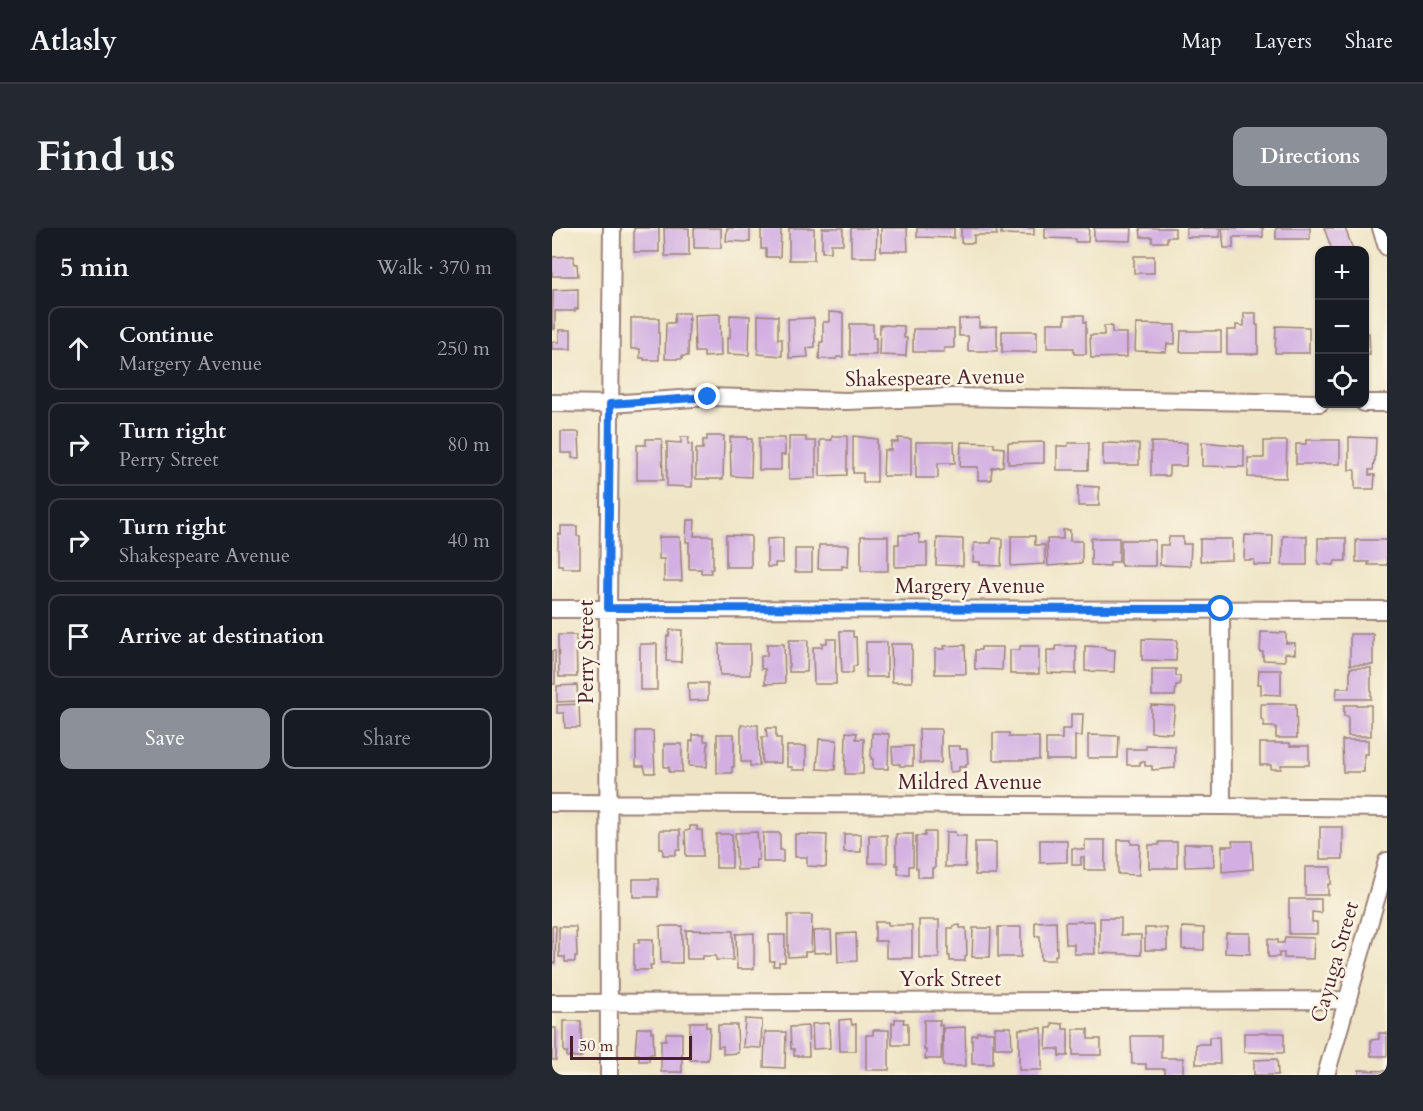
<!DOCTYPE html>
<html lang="en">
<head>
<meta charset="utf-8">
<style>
	:root { --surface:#171b24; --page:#242831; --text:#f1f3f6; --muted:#9ea1a6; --line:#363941; --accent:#8c9099 }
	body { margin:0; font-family:Cardo,serif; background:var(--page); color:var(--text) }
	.controls { position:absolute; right:18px; top:18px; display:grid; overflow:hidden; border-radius:12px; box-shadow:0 2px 4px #0004 }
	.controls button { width:54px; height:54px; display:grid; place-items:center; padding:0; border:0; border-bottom:2px solid var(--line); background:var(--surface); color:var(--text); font:30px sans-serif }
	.scale { position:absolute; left:18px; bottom:15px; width:122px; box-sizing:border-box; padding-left:6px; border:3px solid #4a1f2b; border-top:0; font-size:16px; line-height:21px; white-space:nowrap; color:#4a1f2b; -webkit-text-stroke:4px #fcf5e5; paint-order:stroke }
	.stop { position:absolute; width:18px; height:18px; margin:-14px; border:4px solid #1a73e8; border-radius:50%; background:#fff }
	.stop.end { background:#1a73e8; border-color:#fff; box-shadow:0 2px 6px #0008 }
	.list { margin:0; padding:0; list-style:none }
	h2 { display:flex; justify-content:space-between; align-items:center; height:78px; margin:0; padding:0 24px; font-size:26px }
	h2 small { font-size:20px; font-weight:400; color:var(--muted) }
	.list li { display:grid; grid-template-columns:39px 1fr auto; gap:18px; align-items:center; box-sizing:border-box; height:84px; margin:0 12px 12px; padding:0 12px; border:2px solid var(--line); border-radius:12px }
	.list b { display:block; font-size:22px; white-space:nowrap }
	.list p { margin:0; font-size:20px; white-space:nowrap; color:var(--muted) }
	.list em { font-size:20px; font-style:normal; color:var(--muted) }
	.actions { display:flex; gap:12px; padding:18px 24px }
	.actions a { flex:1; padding:14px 0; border:2px solid var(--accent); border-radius:12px; text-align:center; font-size:21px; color:var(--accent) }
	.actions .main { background:var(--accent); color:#fff }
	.icon { flex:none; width:33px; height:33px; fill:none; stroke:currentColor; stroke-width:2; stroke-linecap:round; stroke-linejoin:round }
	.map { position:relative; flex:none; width:835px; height:847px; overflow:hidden; border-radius:12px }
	header { display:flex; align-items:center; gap:36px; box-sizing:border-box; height:84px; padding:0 30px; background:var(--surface); border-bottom:2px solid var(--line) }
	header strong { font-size:28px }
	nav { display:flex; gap:33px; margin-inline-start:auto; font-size:21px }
	.intro { display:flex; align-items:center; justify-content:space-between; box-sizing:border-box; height:144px; padding:0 36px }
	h1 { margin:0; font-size:42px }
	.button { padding:15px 27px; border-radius:12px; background:var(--accent); color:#fff; font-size:21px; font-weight:700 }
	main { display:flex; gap:36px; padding:0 36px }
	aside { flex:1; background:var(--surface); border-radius:12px; box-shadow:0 2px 4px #0004 }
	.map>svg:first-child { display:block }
	.building { fill:#d1afe2 }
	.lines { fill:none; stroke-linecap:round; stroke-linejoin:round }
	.minor-casing { stroke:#9c8278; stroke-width:20 }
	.minor { stroke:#fff; stroke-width:16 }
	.route { stroke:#1a73e8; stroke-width:8 }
	.labels { text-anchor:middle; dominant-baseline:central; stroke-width:5; stroke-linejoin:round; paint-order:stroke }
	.street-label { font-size:21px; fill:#4a1f2b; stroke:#fcf5e5 }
</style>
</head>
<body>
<header>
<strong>Atlasly</strong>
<nav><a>Map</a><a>Layers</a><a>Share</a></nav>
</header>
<div class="intro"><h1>Find us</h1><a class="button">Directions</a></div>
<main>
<aside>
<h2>5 min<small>Walk · 370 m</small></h2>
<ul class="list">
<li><svg class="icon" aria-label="ahead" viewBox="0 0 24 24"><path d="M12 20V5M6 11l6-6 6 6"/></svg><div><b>Continue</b><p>Margery Avenue</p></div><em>250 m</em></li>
<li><svg class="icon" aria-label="right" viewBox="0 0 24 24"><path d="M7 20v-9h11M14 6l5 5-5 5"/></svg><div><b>Turn right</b><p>Perry Street</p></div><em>80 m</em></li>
<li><svg class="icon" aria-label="right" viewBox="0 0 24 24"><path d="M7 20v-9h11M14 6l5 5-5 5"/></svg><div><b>Turn right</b><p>Shakespeare Avenue</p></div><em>40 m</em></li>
<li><svg class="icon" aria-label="arrive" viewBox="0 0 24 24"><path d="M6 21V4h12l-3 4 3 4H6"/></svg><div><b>Arrive at destination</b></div></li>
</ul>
<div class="actions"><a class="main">Save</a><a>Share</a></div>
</aside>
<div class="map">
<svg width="835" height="847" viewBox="0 0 835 847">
	<rect width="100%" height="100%" fill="#fcf5e5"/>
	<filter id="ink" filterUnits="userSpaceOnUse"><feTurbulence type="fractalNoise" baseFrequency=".0167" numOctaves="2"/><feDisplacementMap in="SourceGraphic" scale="12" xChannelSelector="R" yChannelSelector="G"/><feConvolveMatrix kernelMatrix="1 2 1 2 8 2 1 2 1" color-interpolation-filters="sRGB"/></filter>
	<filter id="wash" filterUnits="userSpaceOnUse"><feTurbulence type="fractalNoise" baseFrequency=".008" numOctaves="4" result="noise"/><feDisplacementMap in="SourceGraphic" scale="24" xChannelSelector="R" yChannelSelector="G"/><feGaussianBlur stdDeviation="1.35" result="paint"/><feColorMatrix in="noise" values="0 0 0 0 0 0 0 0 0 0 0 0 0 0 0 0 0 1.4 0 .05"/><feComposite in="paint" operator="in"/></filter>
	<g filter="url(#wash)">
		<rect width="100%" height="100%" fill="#efe5c6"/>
		<g id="blocks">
			<path class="building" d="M82,0H107V24H82Z
				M112,0H137V28H113Z
				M142,0H169V20H142Z
				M175,0H198V14L174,13Z
				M209,0H229L228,29H214V21H209Z
				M237,0H262V32H237Z
				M270,0H291V16H279V24H270Z
				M299,0H325L324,29H299Z
				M329,0H355L356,23H329Z
				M365,0H402V10L365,9Z
				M409,0H444L445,7H422V15H409Z
				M449,0H482V7L449,6Z
				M493,0H537L536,14H523V11L493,10Z
				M542,0H580L579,13L542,12Z
				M588,0H623V9H615V14H600V9H589Z
				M634,0H668V9H634Z
				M670,0H711V9H681V20H672Z
				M724,0H758V11H724Z
				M772,0H793L801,22H780Z
				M22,28V36H25L26,48H0V29Z
				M582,28H602V45H582Z
				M26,61V81H23V83H3V101H0L1,62Z
				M277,84L291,85V129H285L284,131H267L268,114H271V94H277Z
				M123,85H137L136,128H130V131H113L114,95H122Z
				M692,85H704V97H706V126H675V102H684V97L692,98Z
				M168,86L169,128L152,129V124H143L142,87Z
				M178,87L198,88L197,127L175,126V110H178Z
				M206,87L226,88V111H230V128L206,126Z
				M513,87H532V94H534V126H522V120H495V95H513Z
				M79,90H107V132H92V130H88V121H79Z
				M262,90L263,119L255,120L256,129L237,130L236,91Z
				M427,90V99L445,98V123H416V108H407V91Z
				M298,96H321V110H324V127H298Z
				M584,96L623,97V116H615L614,124L583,123Z
				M328,97L352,98V110H355L354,128L327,127Z
				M552,98H560V105H575V129L539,130L538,107H552Z
				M724,98L757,99V125H723Z
				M361,101H402V120H392V124H361Z
				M7,102H19V121H0V114H7Z
				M450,103H485V124H450Z
				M629,103H669V124H628Z
				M812,105H817L818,127H812Z
				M9,204H27L28,230H20V225H9Z
				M155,208H172L171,251H144V221H151V212H155Z
				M280,208H295V247L268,248V212H280Z
				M301,208L325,211V254H311V245H301Z
				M129,209H137L136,217L140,216V259L115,258V214L129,215Z
				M178,209H195V211H200L199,249L179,248Z
				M237,209H254V213H264V250L237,251Z
				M797,209L824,210L823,233H822L821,242H817V247H823L822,261H803V242H797Z
				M207,210H233V227H229V242H207Z
				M346,210L359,211V248H331L332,222H339V214H346Z
				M94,211H110L111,252H85V217H94Z
				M754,212H788V236H744V216H754Z
				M712,213H735L734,250L696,249V230H712Z
				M364,214H402L403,235H386V250H364Z
				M409,214L442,215V219L452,220L451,238L440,240L439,252H426V239H408Z
				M492,214V235L456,236V215Z
				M599,214L635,215L634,238H617V248H599Z
				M650,214L692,218V239L650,238Z
				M517,215H537L536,242H505V218H516Z
				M551,215L587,216V237H551Z
				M526,258L547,259V278H526Z
				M135,292H143L142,308H161V341H159V345H149V341H137V314H134Z
				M9,298H25V308H28V340H10V337H6V306L9,307Z
				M511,302H518V313H530V335L496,338L495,311H511Z
				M367,306V315H375V338L343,339V316H347V307Z
				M174,307L199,308V339H174Z
				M693,307L721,308L720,337H702V332H692Z
				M309,308H336V343H309Z
				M459,308H483V317H493V336L459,338Z
				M731,308H755V337H730Z
				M107,309H128L130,353H112V331H107Z
				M617,309H631V316H639L638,338L608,337V317H616Z
				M231,310V335H223V339H215V311Z
				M385,310L411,311V338L384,337Z
				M440,310L450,311L449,338L428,337V334H421L422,315H439Z
				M539,310H567V334H558V338L539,337Z
				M766,310H794V333H783L782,337L766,336Z
				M648,311H680V332L648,333Z
				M569,312H603V338H569Z
				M804,312H835V337H816L817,334H804Z
				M267,317H297L296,339L290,338V341H266Z
				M243,321H260V344H243Z
				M118,402H130L129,434L114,433L115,408H117Z
				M288,403H301V409H304L305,437L301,438V445H290Z
				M709,404L734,405V415H743V426L733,425V433L711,432V424H708Z
				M798,406H821V437H798Z
				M6,407H24L25,449H7Z
				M275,411H284V456H262L261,419H270V415H275Z
				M590,411L625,412L624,433L590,432Z
				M237,412H256L255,444H237Z
				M314,414H335V449H314Z
				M88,416H105V462H88Z
				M167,416H198V447H168Z
				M215,416H232L233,455L213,456V441H209V428H215Z
				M339,416H360V454H340Z
				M413,417L414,446H383V421H393L392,418Z
				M468,418H487V446H458V422H468Z
				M504,418H524V446L495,445V422H504Z
				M533,418L553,419V421L563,422L562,444L533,443Z
				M429,419H451L450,442L423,441V422H429Z
				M0,423H3V456H0Z
				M798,440H819V471H784L785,460H798Z
				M600,441H624V448H628V457H624L623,468H600Z
				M707,442H729V467L709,466V456H706Z
				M136,455H156V472L137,473Z
				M25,457L26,473L5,474V458Z
				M27,476L28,500H13L12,485H5V477Z
				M709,476H744L745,510H724V499H712V493L709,492Z
				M599,477L623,478L620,505L599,504Z
				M792,477H819V508H796V488H792Z
				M519,486H531L530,508H523V532H494V511H510V501H519Z
				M189,497H206L207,538H198V534H189Z
				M214,500H224V510H229V535H210V509H215Z
				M367,501H389V535H368Z
				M84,503H101L103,545H94L92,538H84Z
				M294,504L305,505L304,511H312L311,546H293Z
				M320,505L337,506L336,541H321V531H319Z
				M441,505H457V509H487V532H441Z
				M165,506H182V539H180V545H165Z
				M141,507H152V513H156L155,539L137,538L138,513H141Z
				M536,507L567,508L566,530H536Z
				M267,511L285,512L283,542L265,541Z
				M790,512H816V526H812V544H791Z
				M708,515H738V518H757V537H729V541H719V537H708Z
				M112,516H130V544H117V539H112Z
				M594,517L623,518V540L600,542V538H593V534H588V537H575V521H594Z
				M235,518H254V542H240V539H235Z
				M361,518V538H348V536H341L340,519Z
				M396,518H408V521H415L416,536H414V539H407V543L398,544Z
				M138,598H145V602H150L151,628H134L133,603L138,602Z
				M768,599H791V631H768Z
				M108,602H128V622H124V627H111V621H108Z
				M205,604L207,632H204L205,641L185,642L183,605Z
				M373,604H383V640H380V649H366V640H364V608H373Z
				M394,604H403L404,608H414L413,639H393Z
				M211,605H228V622H231V634H211Z
				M164,606H180V640H164Z
				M243,606L275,607L274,639L255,638V629H243Z
				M292,606H309V624H292Z
				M344,606H361V638H357V646H346V637H344Z
				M317,607H335V635H317Z
				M488,612H515V634L488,635Z
				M533,612H553V642H532V629H529V637H520V620L533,622Z
				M566,612H579V616H588L587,647L566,646Z
				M680,613H700L701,641L670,644V618H681Z
				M423,614H444V647H423Z
				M607,614H625V640H597V617H607Z
				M632,616H661L662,638L633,639Z
				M753,639H779V656H776V667H753Z
				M81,651H106V669H81Z
				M737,671H769V685L760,684V694H765V706H737Z
				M236,687H260L259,724H253V728L236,729Z
				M548,690H569V707H589V727L548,725Z
				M367,692H387V730H367Z
				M504,693L505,727H503V732H489L488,708H483V694Z
				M542,693L543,726H522V716H514L513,694Z
				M323,694H336V697H360V730H334V713H323Z
				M408,697V700H414L415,727L413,728V733H398V728H396V700H401V698Z
				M0,698H4L3,735H0Z
				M108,698H130V735H109Z
				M7,699H24L25,729H23V734H13V729H7Z
				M446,699H469V729H446Z
				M630,699L652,700V722L630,721Z
				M421,700H439L438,729H420Z
				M593,700H615V722H593Z
				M134,702L181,703V732H164V728H150V731H135Z
				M279,702L280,724L262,725L261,703Z
				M202,705V741H185L184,706Z
				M304,705L305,733L286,734L285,706Z
				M674,705H698V726L673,725Z
				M217,707H233V734H227V738H221L222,733H218Z
				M733,709L762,710L761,731L732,730V725H727V729H716V711L726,712V715H732Z
				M87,711H101V737H98L99,742H82V715H87Z
				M193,791L210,792L209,820L191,819Z
				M299,791L300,797L304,796V823H288L287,792Z
				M343,791H352L351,795H356V817H340V795H343Z
				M372,792H388L387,797H390L389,831H373L374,822H372Z
				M12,793H29V829H15V824H12Z
				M138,794H154V799H158L156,832H138Z
				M277,795L278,820L261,821L260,796Z
				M500,795L511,796V801H516V828H507V821H494L495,800H500Z
				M166,797H185L186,825L171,826V818L166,819Z
				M256,798L257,828H242V821H239L238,799Z
				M413,799L414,838H391V800Z
				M443,799H459L460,820H443Z
				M0,800H4V832H0Z
				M85,800H99V804H101L102,826H97V833H87V826H83Z
				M490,800V842H467V801Z
				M521,801H536V811H549V827H521Z
				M321,802H337V842H314V807H321Z
				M213,804H234L233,840L212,839Z
				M425,804H441V836H420V807H425Z
				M114,805H130V844H109V812H114Z
				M692,805H732V825L692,824Z
				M827,805H835V828H819V812L827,811Z
				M579,808H609V830H631V847H613V841H594V836H580Z
				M657,809H667L668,836H644V816H657Z
				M725,831L726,847H702V832Z
				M807,842L834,843V847H807Z"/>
		</g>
	</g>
	<g filter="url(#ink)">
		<use href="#blocks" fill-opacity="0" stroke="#9c8278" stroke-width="1.5"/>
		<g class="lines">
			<defs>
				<path id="minor" d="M829,0L835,19
					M0,175L58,176L156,169L294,173L402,169L768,175
					M812,175H835
					M0,381L835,382
					M669,381L670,578
					M0,575L670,578L835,580
					M0,775L796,772
					M57,847L56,380L60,0
					M774,847L835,633"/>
			</defs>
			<use href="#minor" class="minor-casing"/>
			<use href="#minor" class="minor"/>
		</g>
	</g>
	<g class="lines" filter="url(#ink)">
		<path class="route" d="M156,169L58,176L56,380L669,381"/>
	</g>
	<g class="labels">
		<g class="street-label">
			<text transform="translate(383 150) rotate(-1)">Shakespeare Avenue</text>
			<text x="418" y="358">Margery Avenue</text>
			<text transform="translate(34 424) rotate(-90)">Perry Street</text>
			<text x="418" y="554">Mildred Avenue</text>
			<text transform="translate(783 734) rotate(-74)">Cayuga Street</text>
			<text x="398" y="751">York Street</text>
		</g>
	</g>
</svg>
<div class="controls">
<button>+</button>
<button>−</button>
<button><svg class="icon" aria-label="locate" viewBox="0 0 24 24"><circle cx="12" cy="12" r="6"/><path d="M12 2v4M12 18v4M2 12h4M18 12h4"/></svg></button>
</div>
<div class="scale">50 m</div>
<div class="stop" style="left:669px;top:381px"></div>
<div class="stop end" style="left:156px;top:169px"></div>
</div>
</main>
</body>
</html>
